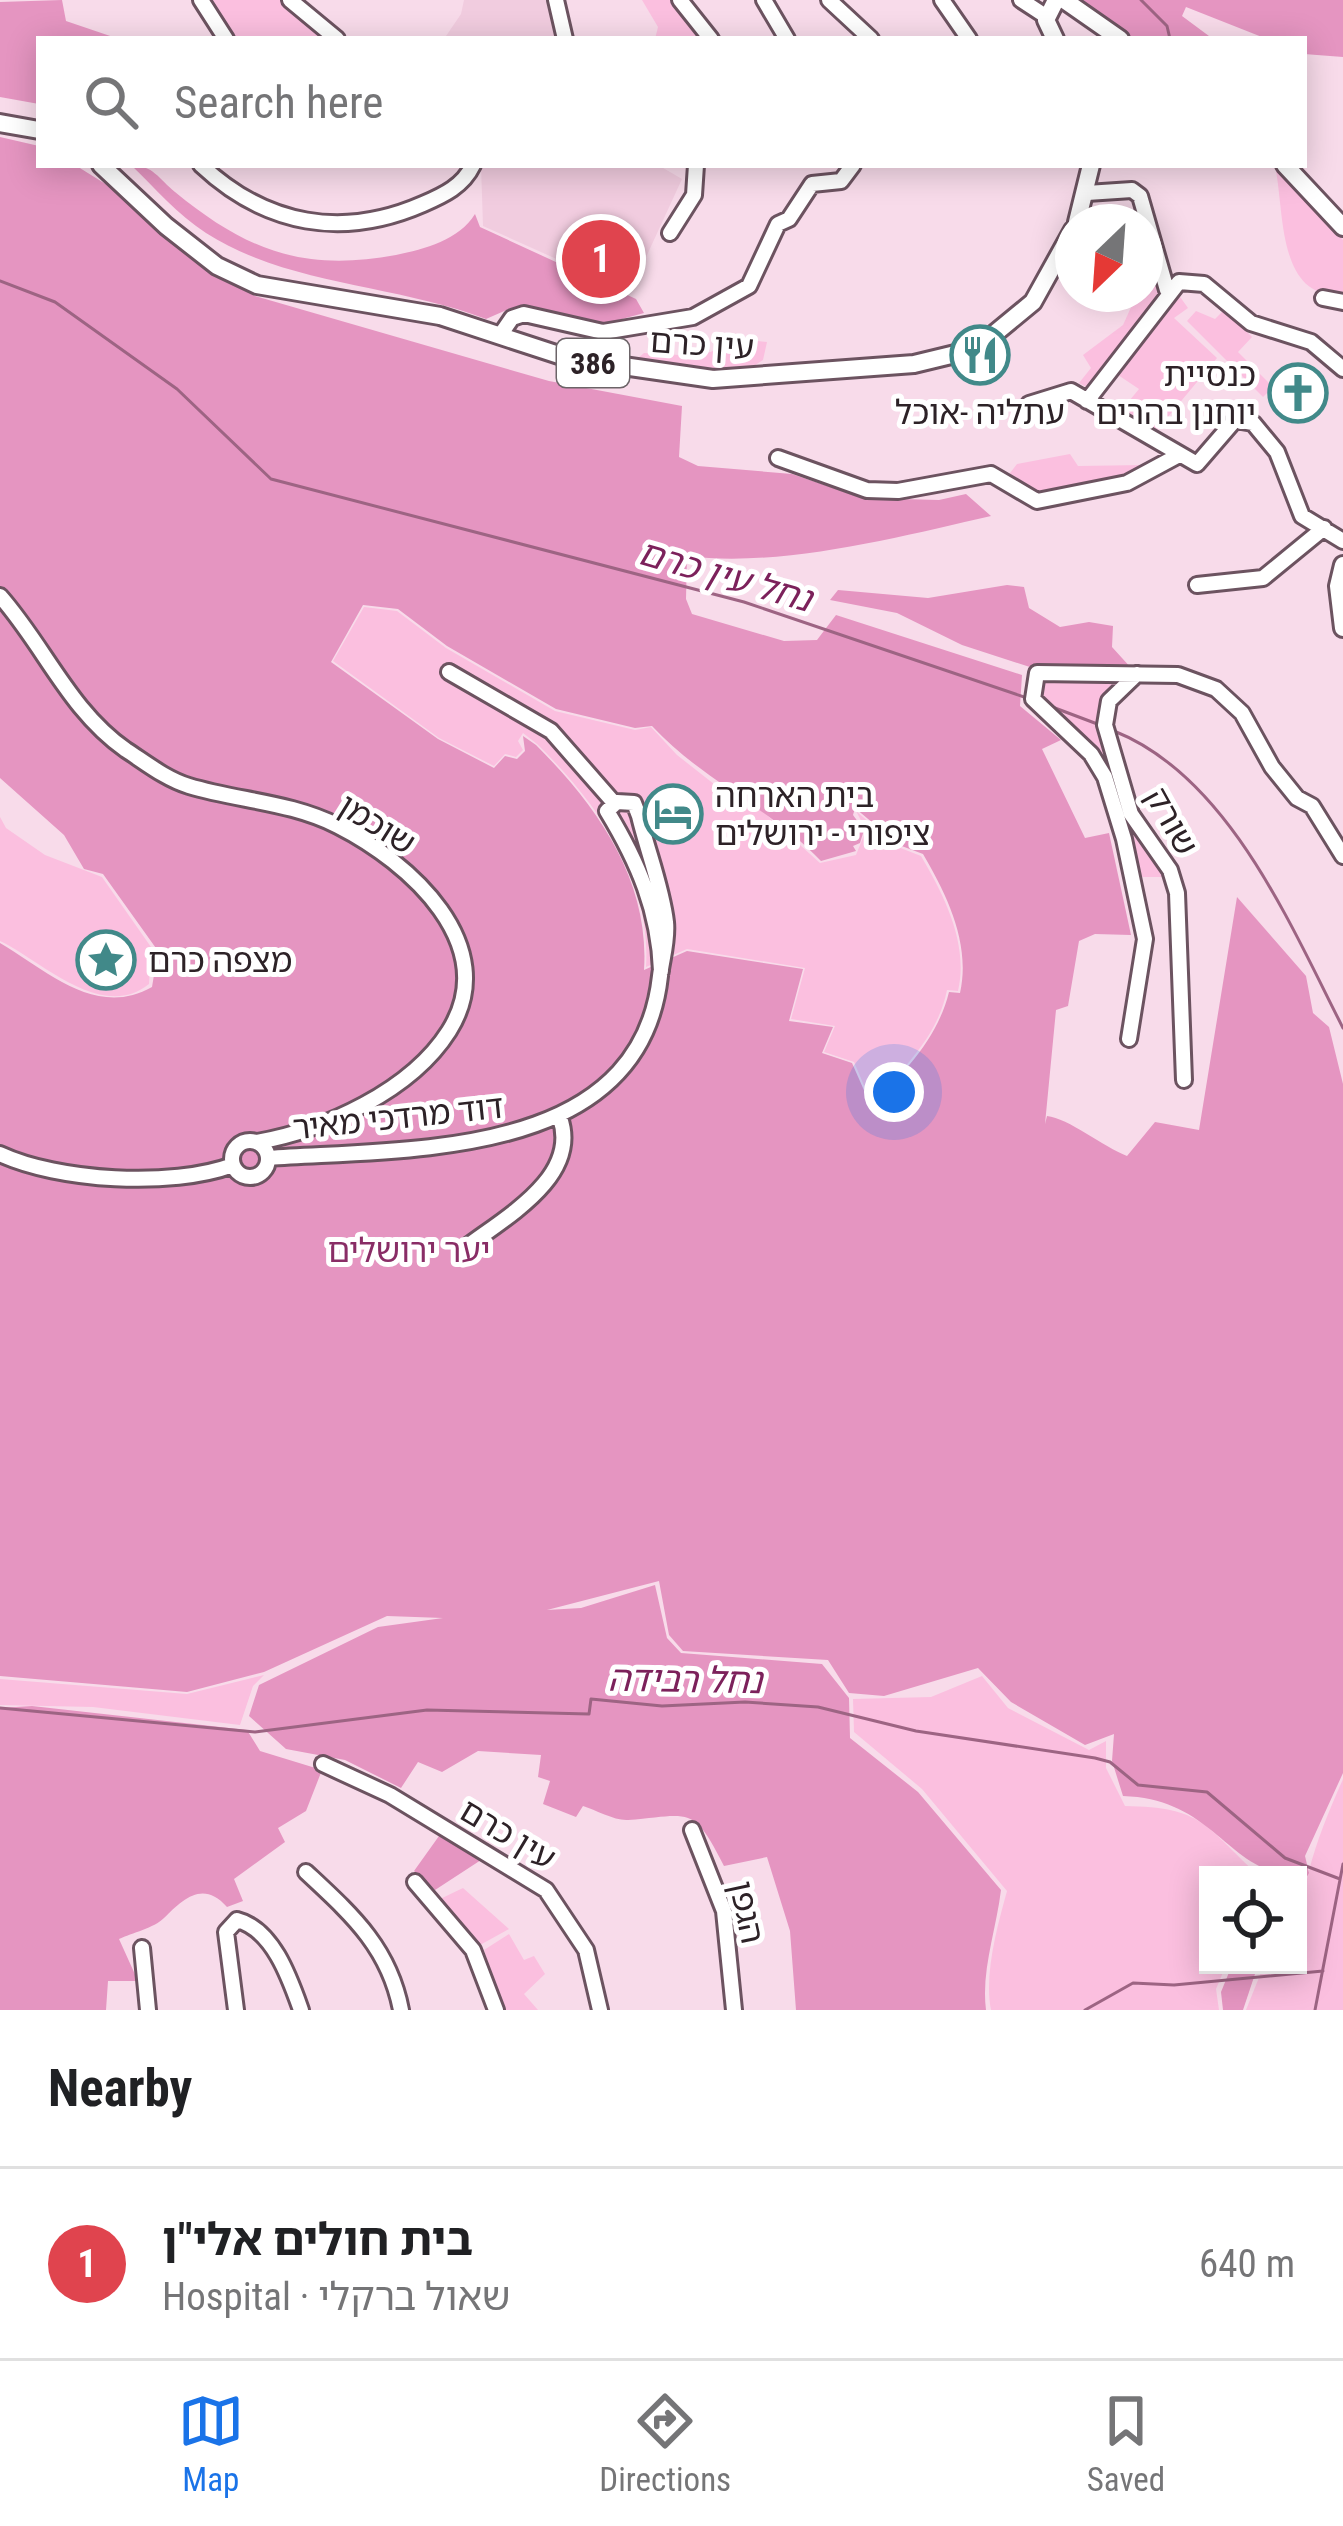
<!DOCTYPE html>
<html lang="en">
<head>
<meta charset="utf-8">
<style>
	:root { --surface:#fff; --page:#f6f6f6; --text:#202124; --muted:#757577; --line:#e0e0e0; --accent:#1a73e8 }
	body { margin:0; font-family:"Roboto Condensed","Noto Sans Hebrew",sans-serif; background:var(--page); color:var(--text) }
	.controls { position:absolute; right:36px; bottom:36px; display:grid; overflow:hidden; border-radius:0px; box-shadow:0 6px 30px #0003 }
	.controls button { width:108px; height:108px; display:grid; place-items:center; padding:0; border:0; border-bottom:3px solid var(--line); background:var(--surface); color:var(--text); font:60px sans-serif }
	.compass { position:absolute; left:1055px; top:204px; width:108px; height:108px; border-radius:50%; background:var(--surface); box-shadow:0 6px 30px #0003; rotate:205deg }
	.you { position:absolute; left:894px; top:1092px; width:42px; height:42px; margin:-30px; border:9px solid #fff; border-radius:50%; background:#1a73e8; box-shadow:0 0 0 18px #1a73e833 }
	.badge { display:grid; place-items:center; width:78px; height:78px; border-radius:50%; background:var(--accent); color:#fff; font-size:39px; font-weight:700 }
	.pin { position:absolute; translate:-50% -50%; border:6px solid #fff; box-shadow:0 3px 12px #0006 }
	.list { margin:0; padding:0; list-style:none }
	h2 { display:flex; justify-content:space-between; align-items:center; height:156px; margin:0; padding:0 48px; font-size:51px }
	h2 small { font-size:39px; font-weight:400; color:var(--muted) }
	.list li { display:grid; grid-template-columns:78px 1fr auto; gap:36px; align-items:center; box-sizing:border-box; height:192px; padding:0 48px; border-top:3px solid var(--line) }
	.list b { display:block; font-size:45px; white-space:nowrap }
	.list p { margin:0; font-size:39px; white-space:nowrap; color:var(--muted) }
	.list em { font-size:39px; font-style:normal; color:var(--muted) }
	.icon { flex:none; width:66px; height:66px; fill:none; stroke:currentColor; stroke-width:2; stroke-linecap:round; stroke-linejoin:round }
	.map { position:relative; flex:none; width:1343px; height:2010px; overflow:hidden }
	.search { position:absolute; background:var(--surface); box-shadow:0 6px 30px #0003; left:36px; right:36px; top:36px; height:132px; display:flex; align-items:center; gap:30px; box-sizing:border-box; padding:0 42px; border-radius:0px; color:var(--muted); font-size:45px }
	.sheet { height:348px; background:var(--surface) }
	nav { display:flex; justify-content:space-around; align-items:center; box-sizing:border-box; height:168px; border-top:3px solid var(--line); background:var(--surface); font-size:33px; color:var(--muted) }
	nav a { display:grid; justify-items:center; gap:6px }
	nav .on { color:var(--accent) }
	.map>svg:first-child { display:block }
	.built { fill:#f1ccdf }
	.green { fill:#fbbfdf }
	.forest { fill:#e595c1; fill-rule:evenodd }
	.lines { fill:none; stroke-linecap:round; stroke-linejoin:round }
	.stream { stroke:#9d6483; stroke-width:3 }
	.minor-casing { stroke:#6c5360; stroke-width:20 }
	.major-casing { stroke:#6c5360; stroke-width:22 }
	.minor { stroke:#fff; stroke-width:14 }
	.major { stroke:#fff; stroke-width:16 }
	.labels { text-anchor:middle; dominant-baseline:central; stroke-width:10; stroke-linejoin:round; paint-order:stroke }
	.shield { fill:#fff; stroke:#6c6468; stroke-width:3 }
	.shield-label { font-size:30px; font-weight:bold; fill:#2d2227 }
	.street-label { font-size:33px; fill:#2d2227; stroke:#fff }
	.poi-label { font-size:33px; fill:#2d2227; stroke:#fff; text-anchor:start }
	.park-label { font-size:33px; fill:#892d66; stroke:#fff }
	.water-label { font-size:36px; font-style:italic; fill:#7c215b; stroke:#fff }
</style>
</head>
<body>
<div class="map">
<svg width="1343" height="2010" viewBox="0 0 1343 2010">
	<rect width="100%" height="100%" fill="#f8dbea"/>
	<path class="built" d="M464,0H546L559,39H444L461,14Z
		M481,165H658L682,179L630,292L483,226Z"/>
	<path class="green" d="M209,0H283L329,39H232Z
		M642,0H677L707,39H655L658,27Z
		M1275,166L1343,240V295C1276,300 1285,211 1275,166Z
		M1154,265L1161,285L1159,306L1090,389L1079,383L1091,368L1083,355L1123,325L1137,294H1145V276Z
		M1178,294L1188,308L1174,318L1217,358L1152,436L1120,412L1139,389L1118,375Z
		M1225,309L1252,337L1238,352L1273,387L1263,397L1187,321L1196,311L1215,319Z
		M749,340L767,342L763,360L743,373L632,363L644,353L697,356Z
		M1070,454L1078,466L1145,465L1146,471L1035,497L1007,477L1017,464Z
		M364,607L397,611L446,648L555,711L635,730L651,727L677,755L719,788L750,800L820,863L856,855L866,830L856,811L898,847L921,856C944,895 969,944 958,991L947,990C938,1036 903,1070 871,1102L854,1062L824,1052L835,1026L791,1019L805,968L687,949L646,967C652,878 597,803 537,744L523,733L518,741L523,750L516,757L505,754L494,766L439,738L333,661Z
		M1050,676L1123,677L1106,699L1129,817L1164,877H1140C1122,833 1118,772 1084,737C1066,718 1035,710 1041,681Z
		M0,817L6,828L45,855L102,877L151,947L149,984C101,1023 38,958 0,941Z
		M264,1675L253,1686L240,1725L93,1707L0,1705V1679L187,1694Z
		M982,1676L1008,1708L1089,1750L1106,1741V1768L1125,1806C1203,1807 1204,1825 1258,1875H1208V1965H1226L1216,1989L1219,2010H991C984,1975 997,1927 1007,1891L922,1789L854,1732L853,1699L931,1697Z
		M1343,1779V2010H1246L1264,1965H1298C1298,1891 1313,1847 1343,1779Z
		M463,1888L509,1929L480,1945L438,1900Z
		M509,1934L524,1960L534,1956L545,1974L524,1994L538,2010H503L484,1950Z"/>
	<path class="forest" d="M62,0L66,21L119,39H39V104L0,97V2Z
		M1076,0H1343V57L1304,54V39H1267L1186,7L1182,16L1213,39H1133Z
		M0,137L39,146V165H75L112,188L202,266L255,296L549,381L682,406L679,457L698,466L792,474L863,498L939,500L966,494L991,516C899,537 781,568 687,556L686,599L692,614L784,641L817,640L836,615L1022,675L1020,706L1061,740L1042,749L1085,838L1109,833L1131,935L1095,934L1079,941L1068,1006L1056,1010L1045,1124L1047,1116C1068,1118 1104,1147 1127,1156L1155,1122L1199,1130L1237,897L1306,976L1313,1013L1329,1027L1343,1084V1773L1305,1856L1309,1873L1298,1893V1875C1227,1875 1217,1799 1123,1796L1112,1761L1114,1734L1085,1745L1011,1702L978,1668L884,1696L849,1693L828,1660L683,1651L669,1635L659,1581L547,1610L581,1608L655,1585L667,1638L681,1653L822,1664L849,1698L850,1738L918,1792L1001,1890C996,1931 981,1971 986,2010H796L790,1931L767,1857L724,1866C693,1804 690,1815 628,1820C615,1821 596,1810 583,1806L576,1817L543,1804L550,1781L538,1777L541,1755L478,1751L442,1772L418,1762L401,1788L345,1760L286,1749L249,1716L259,1685L378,1627L443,1618L387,1616L264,1672L187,1692L0,1676V943C46,970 96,1019 152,987L158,951L103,874L84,869L64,835L0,778ZM363,605L398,609L447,646L556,709L635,728L652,726C703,781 769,807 821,861L856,851L853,846L860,843L864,830L853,815L855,808L899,845L923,854C947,895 971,944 960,993L949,992C938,1037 904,1075 870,1104L852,1063L822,1053L833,1027L789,1021L803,969L687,951L644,970C650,880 597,806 536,745L523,736L525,751L517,759L505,756L494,768L438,739L331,662Z
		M131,165C153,165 159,179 175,192C247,251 304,272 396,255C425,249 459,240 475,214L480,227L636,299L644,313L600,325L511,308L486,319C395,284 289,286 206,233C178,215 155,188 131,165Z
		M1007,585L1024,587L1029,608L1060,627L1089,622L1113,626L1112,647L1132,669L1033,668L962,645L897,613L830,600L838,590L928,598Z
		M32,1706L247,1730L260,1751L322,1770L306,1811L278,1828L285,1842L234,1879L243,1901L227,1907C203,1879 182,1900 164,1918C154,1928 132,1933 119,1939L138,1981H108L106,2010H0V1708Z
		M439,1836L481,1860L435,1890L414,1871Z
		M1232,1965H1258L1243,2010H1223L1221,1992Z"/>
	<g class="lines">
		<path class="stream" d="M1141,0L1167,26L1170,39
			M0,281L55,302L177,389L271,479L744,602L1027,698
			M1047,705L1100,725
			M1114,731C1228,776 1290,924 1343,1028
			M0,1708L255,1732L427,1710L589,1714L591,1699L662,1706L745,1702L818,1707L916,1731L1095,1758L1110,1762L1138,1785L1207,1792L1285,1858L1340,1879
			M1085,2010L1133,1983L1174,1985L1323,1971
			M1315,2010L1343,1864"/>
		<defs>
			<path id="minor" d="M201,0L226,39
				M290,0L337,39
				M556,0L565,39
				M680,0L711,39
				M764,0L787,39
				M829,0L871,39
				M942,0L969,39
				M1021,0L1047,17
				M201,165C266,226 343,239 423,204C444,195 463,186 473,165
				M1087,193L1132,190L1140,196L1167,290
				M670,233L694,195L696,165
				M1323,298L1343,302
				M501,334L512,318L524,314L603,332L693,317L749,286L778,224L789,219L812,184L841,181L853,165
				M1087,401L1179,282L1204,284L1251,323L1311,342L1343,369
				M1029,404L1071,391L1197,464L1235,420L1253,423L1277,452L1302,516L1343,541
				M778,458L867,490L898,491L991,474L1037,501L1127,483L1179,455
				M1197,585L1263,578L1324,528
				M0,596C45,647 69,710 126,750C146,763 166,779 189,786C239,801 291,802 338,826C409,862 503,945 449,1031C411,1091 325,1130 257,1142
				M449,672L551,731L615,804
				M1137,674L1109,701L1105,725L1131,814L1170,870L1177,893L1184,1080
				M1129,1039L1145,939L1124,839L1105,777L1091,754L1033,699L1037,673L1178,675L1216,689L1242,713L1272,767L1297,798L1312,806L1343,856
				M232 1159a18 18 0 1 1 36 0a18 18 0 1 1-36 0Z
				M0,1154C58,1181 171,1188 233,1165
				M269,1158C407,1148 640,1161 660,976C662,959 668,940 666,922C662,887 647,850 639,816L634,803L617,802L607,811C638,862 659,911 661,971
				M461,1251C502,1219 581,1178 560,1118
				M323,1764L390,1795L546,1890L586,1950L600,2010
				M692,1830L724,1911L734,2010
				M306,1872C351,1914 389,1947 401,2010
				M415,1882L473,1950L496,2010
				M142,1948L148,2010
				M236,2010L226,1932L237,1920C273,1929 290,1979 301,2010"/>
			<path id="major" d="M1064,0L1120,39
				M1055,39L1046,20L1056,0
				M0,123L39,130
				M101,165L166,226L217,266L257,285L440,316L568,358L713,379L914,364L976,349L1033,302L1073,230
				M1285,165L1343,227
				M1077,222L1091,165
				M1343,565L1338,586L1343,628"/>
		</defs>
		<use href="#minor" class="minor-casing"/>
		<use href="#major" class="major-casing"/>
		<use href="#minor" class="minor"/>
		<use href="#major" class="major"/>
	</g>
	<defs>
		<symbol id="restaurant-ring" viewBox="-11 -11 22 22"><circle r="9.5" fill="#fff" stroke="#418989" stroke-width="1.5"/><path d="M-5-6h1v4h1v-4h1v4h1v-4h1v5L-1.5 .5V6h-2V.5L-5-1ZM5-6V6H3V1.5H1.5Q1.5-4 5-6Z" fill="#418989"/></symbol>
		<symbol id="church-ring" viewBox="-11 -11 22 22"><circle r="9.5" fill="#fff" stroke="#418989" stroke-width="1.5"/><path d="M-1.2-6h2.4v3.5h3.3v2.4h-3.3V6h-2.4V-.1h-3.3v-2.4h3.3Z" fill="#418989"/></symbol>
		<symbol id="hotel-ring" viewBox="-11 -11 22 22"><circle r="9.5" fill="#fff" stroke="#418989" stroke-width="1.5"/><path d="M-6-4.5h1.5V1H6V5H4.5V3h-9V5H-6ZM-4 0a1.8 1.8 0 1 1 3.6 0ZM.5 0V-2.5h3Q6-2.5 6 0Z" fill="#418989"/></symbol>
		<symbol id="sight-ring" viewBox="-11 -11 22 22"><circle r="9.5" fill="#fff" stroke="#418989" stroke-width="1.5"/><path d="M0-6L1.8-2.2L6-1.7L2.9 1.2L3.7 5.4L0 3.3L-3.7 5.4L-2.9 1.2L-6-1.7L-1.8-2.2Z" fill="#418989"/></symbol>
	</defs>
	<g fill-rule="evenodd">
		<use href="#restaurant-ring" x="947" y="322" width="66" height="66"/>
		<use href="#church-ring" x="1265" y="360" width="66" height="66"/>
		<use href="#hotel-ring" x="640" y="781" width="66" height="66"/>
		<use href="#sight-ring" x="73" y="927" width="66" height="66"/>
	</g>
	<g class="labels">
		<rect class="shield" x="557" y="339" width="72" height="48" rx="9"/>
		<g class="shield-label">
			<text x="593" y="363">386</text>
		</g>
		<g class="street-label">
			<text transform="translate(702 344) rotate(4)">עין כרם</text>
			<text transform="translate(1172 821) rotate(61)">שורק</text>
			<text transform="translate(377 824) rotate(32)">שוכמן</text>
			<text transform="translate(398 1117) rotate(-6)">דוד מרדכי מאיר</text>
			<text transform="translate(508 1834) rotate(31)">עין כרם</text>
			<text transform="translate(747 1912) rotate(78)">הגפן</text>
		</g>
		<g class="poi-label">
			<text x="1256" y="374" text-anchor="end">כנסיית<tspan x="1256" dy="38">יוחנן בהרים</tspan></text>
			<text x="980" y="412" text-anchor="middle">עתליה -אוכל</text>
			<text x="715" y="795">בית הארחה<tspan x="715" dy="38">ציפורי - ירושלים</tspan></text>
			<text x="148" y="960">מצפה כרם</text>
		</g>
		<g class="park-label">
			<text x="409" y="1250">יער ירושלים</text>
		</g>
		<g class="water-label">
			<text transform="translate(725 576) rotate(16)">נחל עין כרם</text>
			<text transform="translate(685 1680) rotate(1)">נחל רבידה</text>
		</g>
	</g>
</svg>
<div class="controls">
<button><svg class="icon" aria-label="locate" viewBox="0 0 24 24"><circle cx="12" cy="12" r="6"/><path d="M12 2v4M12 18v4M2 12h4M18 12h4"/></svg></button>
</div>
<svg class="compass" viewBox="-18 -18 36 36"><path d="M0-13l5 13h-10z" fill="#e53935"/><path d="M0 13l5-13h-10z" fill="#757577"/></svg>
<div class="you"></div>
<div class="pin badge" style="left:601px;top:259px;background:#e0444e">1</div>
<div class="search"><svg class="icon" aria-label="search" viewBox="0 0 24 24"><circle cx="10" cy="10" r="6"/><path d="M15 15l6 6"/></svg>Search here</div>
</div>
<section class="sheet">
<h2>Nearby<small></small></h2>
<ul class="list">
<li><span class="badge" style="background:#e0444e">1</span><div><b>בית חולים אלי&quot;ן</b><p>Hospital · שאול ברקלי</p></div><em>640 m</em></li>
</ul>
</section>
<nav>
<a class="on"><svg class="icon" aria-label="map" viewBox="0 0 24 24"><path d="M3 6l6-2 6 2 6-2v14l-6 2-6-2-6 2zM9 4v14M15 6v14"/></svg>Map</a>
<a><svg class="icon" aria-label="directions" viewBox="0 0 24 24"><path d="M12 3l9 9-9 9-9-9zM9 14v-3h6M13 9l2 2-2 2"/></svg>Directions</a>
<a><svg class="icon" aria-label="saved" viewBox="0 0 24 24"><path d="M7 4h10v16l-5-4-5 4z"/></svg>Saved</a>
</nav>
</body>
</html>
